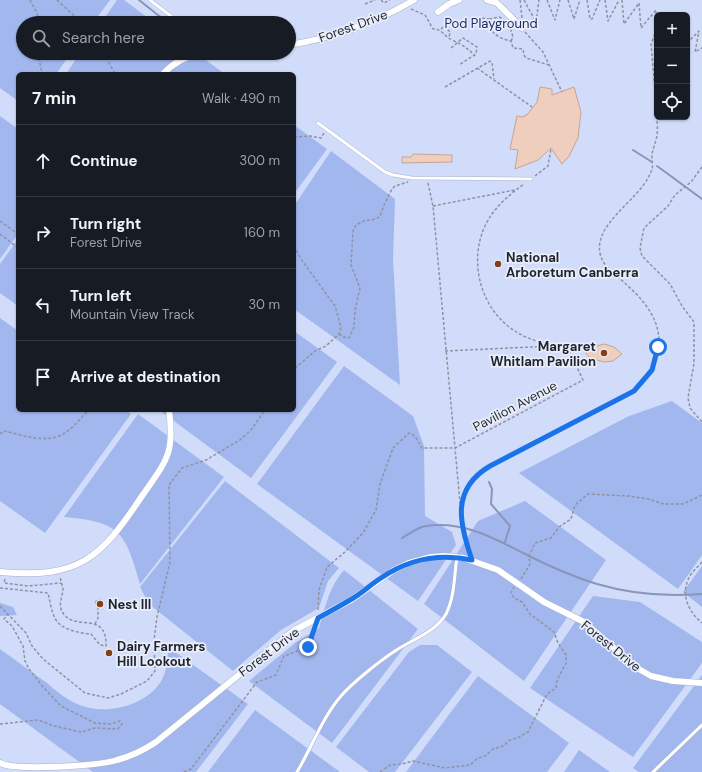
<!DOCTYPE html>
<html lang="en">
<head>
<meta charset="utf-8">
<style>
	:root { --surface:#171b24; --page:#20242c; --text:#f1f3f6; --muted:#9ea1a6; --line:#363941 }
	body { margin:0; font-family:"DM Sans",sans-serif; background:var(--page); color:var(--text) }
	.controls { position:absolute; right:12px; top:12px; display:grid; overflow:hidden; border-radius:6px; box-shadow:0 1px 3px #0004 }
	.controls button { width:36px; height:36px; display:grid; place-items:center; padding:0; border:0; border-bottom:1px solid var(--line); background:var(--surface); color:var(--text); font:20px sans-serif }
	.stop { position:absolute; width:12px; height:12px; margin:-9px; border:3px solid #1a73e8; border-radius:50%; background:#fff }
	.stop.end { background:#1a73e8; border-color:#fff; box-shadow:0 1px 4px #0008 }
	.list { margin:0; padding:0; list-style:none }
	h2 { display:flex; justify-content:space-between; align-items:center; height:52px; margin:0; padding:0 16px; font-size:17px }
	h2 small { font-size:13px; font-weight:400; color:var(--muted) }
	.list li { display:grid; grid-template-columns:26px 1fr auto; gap:12px; align-items:center; box-sizing:border-box; height:72px; padding:0 16px; border-top:1px solid var(--line) }
	.list b { display:block; font-size:15px; white-space:nowrap }
	.list p { margin:0; font-size:13px; white-space:nowrap; color:var(--muted) }
	.list em { font-size:13px; font-style:normal; color:var(--muted) }
	.icon { flex:none; width:22px; height:22px; fill:none; stroke:currentColor; stroke-width:2; stroke-linecap:round; stroke-linejoin:round }
	.map { position:relative; flex:none; width:702px; height:772px; overflow:hidden }
	.search { position:absolute; background:var(--surface); box-shadow:0 1px 3px #0004; left:16px; top:16px; width:280px; height:44px; display:flex; align-items:center; gap:10px; box-sizing:border-box; padding:0 14px; border-radius:22px; color:var(--muted); font-size:15px }
	.panel { position:absolute; background:var(--surface); box-shadow:0 1px 3px #0004; left:16px; top:72px; width:280px; height:340px; border-radius:6px }
	.map>svg:first-child { display:block }
	.green { fill:#d1dcfa; fill-rule:evenodd }
	.forest { fill:#a3b7ef }
	.lines { fill:none; stroke-linecap:round; stroke-linejoin:round }
	.stream { stroke:#8996b9; stroke-width:2 }
	.building { fill:#efcebe; stroke:#c5a595 }
	.lane-casing { stroke:#a7b2cf; stroke-width:4 }
	.street-casing { stroke:#a7b2cf; stroke-width:7 }
	.path { stroke:#8f939f; stroke-width:1.5; stroke-dasharray:3 2; stroke-linecap:butt }
	.lane { stroke:#fff; stroke-width:3 }
	.street { stroke:#fff; stroke-width:6 }
	.route { stroke:#1a73e8; stroke-width:5 }
	.poi-dot { fill:#854017; stroke:#e9edfa; stroke-width:1.5 }
	.labels { text-anchor:middle; dominant-baseline:central; stroke-width:3.5; stroke-linejoin:round; paint-order:stroke }
	.park-label { font-size:13px; fill:#1b2969; stroke:#e9edfa }
	.street-label { font-size:13px; fill:#1f232e; stroke:#e9edfa }
	.poi-label { font-size:13px; font-weight:bold; fill:#1f232e; stroke:#e9edfa; text-anchor:start }
</style>
</head>
<body>
<div class="map">
<svg width="702" height="772" viewBox="0 0 702 772">
	<rect width="100%" height="100%" fill="#e9edfa"/>
	<path class="green" d="M0,0H702V772H0ZM657,15H687V117H657ZM23,23H289V53H23ZM18,74H294V410H18Z"/>
	<path class="forest" d="M0,0H110L93,23H23V53H71L56,74H18V101L0,88Z
		M117,0H124L155,23H101Z
		M80,53H196L225,74H66Z
		M0,116L18,129V234L0,259Z
		M294,125L327,149L294,194Z
		M331,151L395,199L393,259L400,385L294,309V206Z
		M18,239V306L0,293V264Z
		M0,318L18,331V410H126L131,414L45,533L0,501Z
		M294,331L337,362L251,478L159,410H294Z
		M344,366L413,416L424,446L425,516L452,532L456,545L418,601L257,484Z
		M672,401L702,423V555L678,589L519,473L629,416Z
		M138,414L224,477L140,584C125,532 121,522 64,517Z
		M225,481L339,568L328,581L319,608L281,630L233,671L149,604L140,587Z
		M525,501L606,560L524,681L424,604L478,521Z
		M702,566V607L683,592Z
		M344,570L418,629L332,743L249,681L295,643L319,628C325,607 329,587 344,570Z
		M593,596L640,602L702,642V663L633,757L530,688Z
		M0,603L13,607L17,615L0,616Z
		M420,645H437L472,672L395,772H369L336,747L409,652Z
		M168,647L248,704L196,772H93L0,704V649C16,660 31,672 47,683C56,691 66,699 77,704C104,716 143,707 160,683C167,672 168,659 168,647Z
		M702,675V772H639L633,768Z
		M478,676L569,743L547,772H406Z
		M255,710L340,772H208Z
		M579,750L610,772H564Z"/>
	<g class="lines">
		<path class="stream" d="M139,0L168,23
			M633,150L652,162
			M657,166L702,199
			M489,482L492,489L491,504L510,526L505,542
			M402,538C409,534 418,527 426,526C464,520 497,540 529,556C551,567 574,577 597,584C631,594 666,597 702,594"/>
	</g>
	<path class="building" d="M540,87L552,89V95L574,87L581,112L578,138L569,156L562,164L551,148L538,160L515,169L518,150L510,149L517,116L524,117L525,115H527L537,102Z
		M413,154L452,155V162L402,163V157H411Z
		M604,344L614,347L622,354L613,361L604,362L590,358L585,352L592,347Z"/>
	<g class="lines">
		<defs>
			<path id="lane" d="M150,0L180,23
				M318,123L385,172L393,175L412,178L531,179
				M297,772C312,747 322,718 341,696C352,683 381,660 395,651C411,640 436,632 446,614C455,596 454,576 457,557
				M653,772L702,725"/>
			<path id="street" d="M487,0L497,3L522,28
				M438,12L449,4L459,0
				M289,45C334,38 375,23 414,0
				M163,74C174,62 186,56 201,53
				M0,572C79,579 100,559 142,496C166,461 175,455 169,410
				M0,763C16,771 98,766 117,760C132,756 144,750 156,742L293,631L351,600L394,570L409,563L431,557L445,556L464,558L498,570L544,602L584,622L637,668L651,676L673,681L702,683"/>
		</defs>
		<use href="#lane" class="lane-casing"/>
		<use href="#street" class="street-casing"/>
		<path class="path" d="M30,0L37,13L39,23
			M57,0L82,23
			M381,0L384,3L390,0
			M520,0L522,18
			M524,0L536,22L539,0
			M547,0L555,20L560,0
			M568,0L574,19L580,0
			M587,0L590,19H592L600,0
			M605,0L608,21L619,0
			M622,0L624,24L639,3L641,28L656,10L657,33
			M365,4L375,0
			M411,9L425,15L433,29C443,29 443,36 452,40C461,44 468,48 475,56
			M482,18L489,19C487,32 500,39 511,41L513,48L523,49L524,55L526,58L549,65
			M489,19L499,17L505,20
			M509,24L513,37L511,41
			M687,24V29
			M444,26L450,32L449,38
			M441,29L450,21
			M525,32L543,52L562,92
			M655,34L651,44L657,112
			M687,43L699,31L695,52L702,48
			M451,48L463,38L477,47L476,54L459,65
			M38,53L42,74
			M104,53L115,74
			M477,68L532,107
			M445,87L490,61L492,63L494,79
			M294,137L310,136L321,138L324,133
			M702,167L691,182L675,195L668,206L644,228L640,248L642,256L670,284L682,306L694,322V363L688,398L690,408L702,422
			M535,176L548,166L551,149
			M428,183L433,206L463,536L469,552
			M433,206L515,190
			M0,221L18,234
			M0,234L18,248
			M294,246L301,259L335,306L341,327L339,334L326,346L315,351L294,369
			M339,334L344,337L349,338L354,327L355,310L360,288L351,265L353,231L356,225L364,221L376,219L380,216L384,205L392,189L395,186L408,182
			M445,351L553,346
			M0,434L4,431C22,435 46,444 63,434C73,429 81,417 89,410
			M460,503L471,484L483,470L629,395C642,386 653,372 657,356C666,321 642,298 618,277C610,270 602,264 600,253C594,224 638,200 649,176C653,169 653,166 652,159C651,152 656,143 657,135C658,129 657,123 657,117
			M702,562C698,567 690,573 688,580C681,596 689,612 702,623
			M5,579L4,583L28,586L61,583
			M521,579L530,564L529,556L535,543L551,538L559,527L571,519L575,505L588,494L629,496L648,499L664,504H683L702,495
			M0,588L48,593C50,601 51,611 55,618C60,630 80,633 91,634L100,645L106,646C107,610 75,632 63,613C57,604 63,597 63,589C62,585 61,581 60,577
			M95.5 603a3.5 3.5 0 1 1 7 0a3.5 3.5 0 1 1-7 0Z
			M0,606L26,633L32,646L43,659L85,693L108,698L121,694L147,681L155,671L154,640L157,617L170,562L169,485L182,468L206,460L240,440L251,430L265,410
			M318,610L319,590L327,567L345,552L363,533L376,510L380,484L393,448L409,433L415,436L422,448H455L583,380L567,346C549,345 530,341 515,331C481,310 468,262 485,226C494,207 508,196 524,184
			M95,624L98,618V606
			M0,724L38,720L54,726L81,732L95,728L118,729L122,724L120,721L111,724L95,723L61,706L44,688L29,669L25,661L23,646L12,626L4,619L8,614
			M184,772L191,769L257,682L276,675L284,656L308,647L316,626
			M380,772L390,765L402,764L413,761L445,768L470,765L478,758L485,756L493,749L503,746L510,740L517,738L528,732L547,694L556,688L557,680L566,663V655L558,643L554,632L530,614L522,602L514,598L511,593L514,587"/>
		<use href="#lane" class="lane"/>
		<use href="#street" class="street"/>
	</g>
	<g class="lines">
		<path class="route" d="M308,647L318,618C329,612 340,606 350,600C361,594 370,585 381,578C409,559 438,553 472,560C459,523 451,489 490,466L634,391L652,370L658,347"/>
	</g>
	<g class="poi-dot">
		<circle cx="498" cy="264" r="4"/>
		<circle cx="604" cy="353" r="4"/>
		<circle cx="100" cy="604" r="4"/>
		<circle cx="109" cy="653" r="4"/>
	</g>
	<g class="labels">
		<g class="park-label">
			<text x="491" y="23">Pod Playground</text>
		</g>
		<g class="street-label">
			<text transform="translate(353 26) rotate(-20)">Forest Drive</text>
			<text transform="translate(515 406) rotate(-28)">Pavilion Avenue</text>
			<text transform="translate(611 646) rotate(39)">Forest Drive</text>
			<text transform="translate(269 652) rotate(-37)">Forest Drive</text>
		</g>
		<g class="poi-label">
			<text x="506" y="257">National<tspan x="506" dy="15">Arboretum Canberra</tspan></text>
			<text x="596" y="346" text-anchor="end">Margaret<tspan x="596" dy="15">Whitlam Pavilion</tspan></text>
			<text x="108" y="604">Nest III</text>
			<text x="117" y="646">Dairy Farmers<tspan x="117" dy="15">Hill Lookout</tspan></text>
		</g>
	</g>
</svg>
<div class="controls">
<button>+</button>
<button>−</button>
<button><svg class="icon" aria-label="locate" viewBox="0 0 24 24"><circle cx="12" cy="12" r="6"/><path d="M12 2v4M12 18v4M2 12h4M18 12h4"/></svg></button>
</div>
<div class="stop" style="left:658px;top:347px"></div>
<div class="stop end" style="left:308px;top:647px"></div>
<div class="search"><svg class="icon" aria-label="search" viewBox="0 0 24 24"><circle cx="10" cy="10" r="6"/><path d="M15 15l6 6"/></svg>Search here</div>
<section class="panel">
<h2>7 min<small>Walk · 490 m</small></h2>
<ul class="list">
<li><svg class="icon" aria-label="ahead" viewBox="0 0 24 24"><path d="M12 20V5M6 11l6-6 6 6"/></svg><div><b>Continue</b></div><em>300 m</em></li>
<li><svg class="icon" aria-label="right" viewBox="0 0 24 24"><path d="M7 20v-9h11M14 6l5 5-5 5"/></svg><div><b>Turn right</b><p>Forest Drive</p></div><em>160 m</em></li>
<li><svg class="icon" aria-label="left" viewBox="0 0 24 24"><path d="M17 20v-9H6M10 6l-5 5 5 5"/></svg><div><b>Turn left</b><p>Mountain View Track</p></div><em>30 m</em></li>
<li><svg class="icon" aria-label="arrive" viewBox="0 0 24 24"><path d="M6 21V4h12l-3 4 3 4H6"/></svg><div><b>Arrive at destination</b></div></li>
</ul>
</section>
</div>
</body>
</html>
